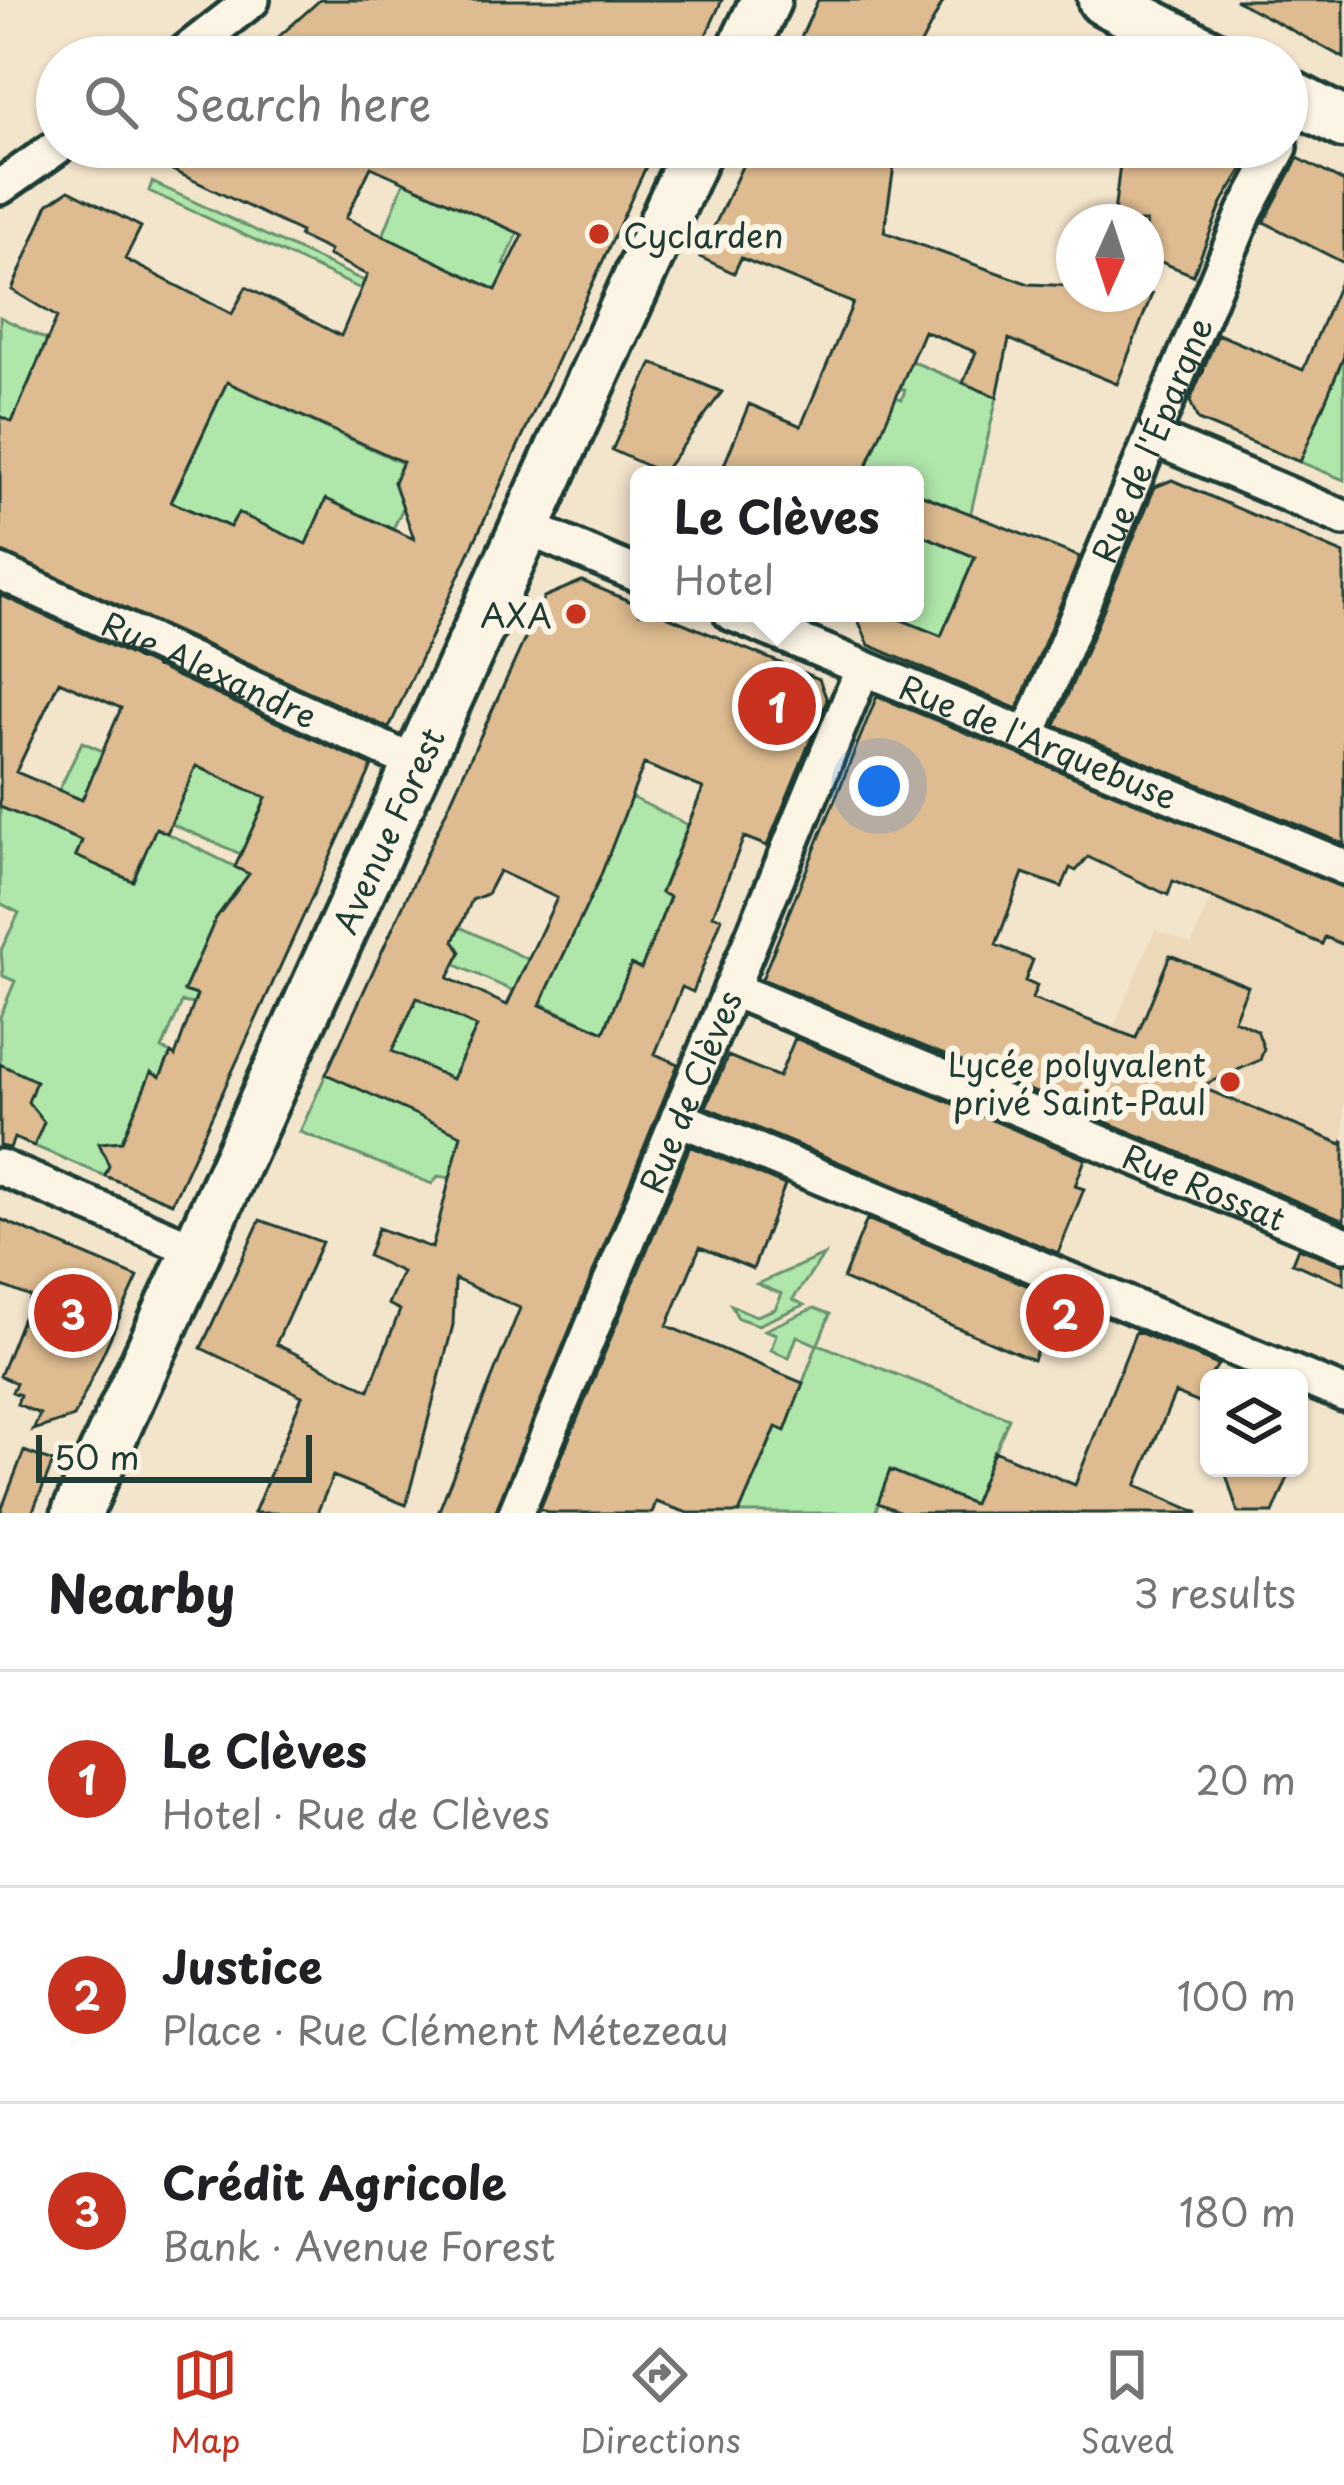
<!DOCTYPE html>
<html lang="en">
<head>
<meta charset="utf-8">
<style>
	:root { --surface:#fff; --page:#f2f2f2; --text:#202124; --muted:#757577; --line:#e0e0e0; --accent:#c8321e }
	body { margin:0; font-family:"Playpen Sans",sans-serif; background:var(--page); color:var(--text) }
	.controls { position:absolute; right:36px; bottom:36px; display:grid; overflow:hidden; border-radius:18px; box-shadow:0 3px 9px #0004 }
	.controls button { width:108px; height:108px; display:grid; place-items:center; padding:0; border:0; border-bottom:3px solid var(--line); background:var(--surface); color:var(--text); font:60px sans-serif }
	.compass { position:absolute; left:1056px; top:204px; width:108px; height:108px; border-radius:50%; background:var(--surface); box-shadow:0 3px 9px #0004; rotate:183deg }
	.scale { position:absolute; left:36px; bottom:30px; width:276px; box-sizing:border-box; padding-left:12px; border:6px solid #1f3d34; border-top:0; font-size:33px; line-height:42px; white-space:nowrap; color:#1f3d34; -webkit-text-stroke:9px #fcf5e5; paint-order:stroke }
	.you { position:absolute; left:879px; top:786px; width:42px; height:42px; margin:-30px; border:9px solid #fff; border-radius:50%; background:#1a73e8; box-shadow:0 0 0 18px #1a73e833 }
	.badge { display:grid; place-items:center; width:78px; height:78px; border-radius:50%; background:var(--accent); color:#fff; font-size:39px; font-weight:700 }
	.pin { position:absolute; translate:-50% -50%; border:6px solid #fff; box-shadow:0 3px 12px #0006 }
	.popup { position:absolute; left:630px; top:466px; width:294px; height:156px; box-sizing:border-box; display:grid; place-content:center; border-radius:18px; background:var(--surface); filter:drop-shadow(0 3px 9px #0005); font-size:39px; white-space:nowrap; color:var(--muted) }
	.popup b { font-size:45px; color:var(--text) }
	.popup::after { content:''; position:absolute; left:50%; top:100%; margin-left:-24px; border:24px solid transparent; border-top-color:var(--surface) }
	.list { margin:0; padding:0; list-style:none }
	h2 { display:flex; justify-content:space-between; align-items:center; height:156px; margin:0; padding:0 48px; font-size:51px }
	h2 small { font-size:39px; font-weight:400; color:var(--muted) }
	.list li { display:grid; grid-template-columns:78px 1fr auto; gap:36px; align-items:center; box-sizing:border-box; height:216px; padding:0 48px; border-top:3px solid var(--line) }
	.list b { display:block; font-size:45px; white-space:nowrap }
	.list p { margin:0; font-size:39px; white-space:nowrap; color:var(--muted) }
	.list em { font-size:39px; font-style:normal; color:var(--muted) }
	.icon { flex:none; width:66px; height:66px; fill:none; stroke:currentColor; stroke-width:2; stroke-linecap:round; stroke-linejoin:round }
	.map { position:relative; flex:none; width:1344px; height:1513px; overflow:hidden }
	.search { position:absolute; background:var(--surface); box-shadow:0 3px 9px #0004; left:36px; right:36px; top:36px; height:132px; display:flex; align-items:center; gap:30px; box-sizing:border-box; padding:0 42px; border-radius:66px; color:var(--muted); font-size:45px }
	.sheet { height:804px; background:var(--surface) }
	nav { display:flex; justify-content:space-around; align-items:center; box-sizing:border-box; height:168px; border-top:3px solid var(--line); background:var(--surface); font-size:33px; color:var(--muted) }
	nav a { display:grid; justify-items:center; gap:6px }
	nav .on { color:var(--accent) }
	.map>svg:first-child { display:block }
	.built { fill:#edd8ba }
	.green { fill:#afe7aa; stroke:#67926f; stroke-width:3 }
	.building { fill:#debb90; stroke:#1f3d34; stroke-width:3; fill-rule:evenodd }
	.lines { fill:none; stroke-linecap:round; stroke-linejoin:round }
	.street-casing { stroke:#1f3d34; stroke-width:42 }
	.secondary-casing { stroke:#1f3d34; stroke-width:57 }
	.street { stroke:#fcf5e5; stroke-width:33 }
	.secondary { stroke:#fcf5e5; stroke-width:48 }
	.poi-dot { fill:#c8321e; stroke:#fcf5e5; stroke-width:4.5 }
	.labels { text-anchor:middle; dominant-baseline:central; stroke-width:12; stroke-linejoin:round; paint-order:stroke }
	.poi-label { font-size:33px; fill:#1f3d34; stroke:#fcf5e5; text-anchor:end }
	.street-label { font-size:33px; fill:#1f3d34; stroke:#fcf5e5 }
</style>
</head>
<body>
<div class="map">
<svg width="1344" height="1513" viewBox="0 0 1344 1513">
	<rect width="100%" height="100%" fill="#f3e4cc"/>
	<filter id="ink" filterUnits="userSpaceOnUse"><feTurbulence type="fractalNoise" baseFrequency=".00833" numOctaves="2"/><feDisplacementMap in="SourceGraphic" scale="24" xChannelSelector="R" yChannelSelector="G"/><feConvolveMatrix kernelMatrix="1 2 1 2 8 2 1 2 1" color-interpolation-filters="sRGB"/></filter>
	<g filter="url(#ink)">
		<path class="built" d="M1344,888V1226L1099,1126L1134,1038L1113,1029L1155,930L1192,944L1211,897Z"/>
		<path class="green" d="M152,182L364,281L361,289L149,191Z
			M404,182L518,233L504,264L522,273L503,276L496,290L479,282L476,286L383,236Z
			M0,317L47,340L12,422L0,416Z
			M1344,341V480L1300,462Z
			M911,361L997,397L966,534L982,541L961,590L950,640L884,613H915V532L956,549L964,533L915,513V475L859,472L896,397L902,399L905,390L900,388Z
			M227,382L402,463L394,482L409,495L393,529L326,499L299,560L239,514L230,527L171,502Z
			M82,742L117,757L76,856L132,881L156,828L258,878L216,919L184,990L197,995L194,1004L182,1002L162,1049L171,1053L160,1077L151,1073L122,1141L108,1142L103,1151L111,1162L105,1176L34,1146L43,1122L0,1073V1017L15,981L3,976L1,950L19,913L0,903V806L43,824Z
			M196,766L277,802L252,859L160,819Z
			M631,797L688,825L661,892L670,897L641,969L631,965L604,1032L445,960L460,927L555,972Z
			M419,992L483,1015L432,1120L461,1135L451,1178L438,1176L432,1184L300,1132L326,1074L406,1110L346,1031L356,1009L402,1030Z
			M824,1255L793,1299L804,1305L758,1325L738,1318L731,1305L756,1316L775,1309L782,1294L757,1284Z
			M814,1308L830,1314L818,1344L1009,1418L973,1504L890,1472L875,1513H739L777,1426L785,1430L817,1345L797,1336L789,1358L771,1350L776,1334L765,1330Z"/>
		<path class="building" d="M320,0H722L696,57H256Z
			M818,0H944L914,57H792Z
			M1235,0H1344V58L1312,41Z
			M124,147H655L389,728L0,551V416L12,422L57,317L12,290L48,204L69,190L141,227L125,259L232,314L246,287L341,336L367,275L328,255L330,251L299,236L301,232ZM371,167L523,235L496,290L346,218ZM227,382L403,462L394,482L414,539L326,499L306,544L238,513L230,527L171,502Z
			M751,147H897L884,232L1029,284L1074,286V294H1152L1117,384L1009,339L997,397L963,383L976,352L924,331L863,475H720L749,404L801,426L853,303L741,258L734,273L700,257Z
			M1122,147H1256L1223,201L1193,275L1146,256V222H1113Z
			M1298,158L1344,182V263L1264,222Z
			M1344,272V356L1300,462L1198,420L1190,401L1218,334L1303,370Z
			M652,363L722,392L663,473L612,450Z
			M1172,480L1344,554V844L1055,725L1155,487Z
			M915,492L1080,557L1017,709L869,645L855,613H885L941,636L975,557L915,532Z
			M582,581L639,605V613H659L819,679L827,700L767,846L744,837L713,915L722,918L693,992L682,987L655,1054L678,1064L495,1513H438L520,1308L455,1279L453,1325L406,1505L333,1476L317,1513H254L302,1396L201,1348L260,1220L322,1242L276,1344L369,1390L400,1310L388,1304L402,1272L368,1256L378,1228L432,1248L461,1135L326,1074L544,597ZM644,764L703,788L661,893L670,897L641,969L631,964L604,1032L540,1005L599,880ZM499,871L557,898L507,1005L448,978L461,952L454,941L472,900L487,894ZM417,998L477,1027L452,1079L392,1051Z
			M0,595L372,766L172,1203L105,1176L109,1166L99,1143L122,1141L151,1072L160,1077L171,1053L175,1056L197,995L184,991L216,918L249,874L235,867L266,798L196,766L167,833L156,828L133,881L76,856L82,841L0,807ZM59,681L121,708L82,800L16,772Z
			M877,696L1344,888V945L1325,937L1322,944L1173,881L1168,895L1088,857L1076,871L1070,868L1062,887L1023,873L996,945L1033,960L1025,981L1037,986L1032,999L1136,1038L1170,955L1248,986L1234,1020L1257,1030L1264,1049L1260,1060L1200,1087L1342,1144L1344,1140V1221L762,979Z
			M795,1038L1085,1159L1075,1186L1084,1189L1058,1253L706,1107L728,1056L779,1077Z
			M0,1064L36,1081L28,1102L44,1122L34,1146L14,1138L10,1148L0,1146Z
			M690,1146L785,1185L753,1269L700,1247L667,1326L803,1383L785,1431L776,1427L739,1513H688L656,1502L652,1513H550L540,1509Z
			M0,1219L138,1277L74,1417L33,1430L40,1414L17,1404L20,1395L12,1392L16,1383L0,1376L31,1297L0,1285Z
			M867,1219L1082,1308L1072,1331L1048,1322L1033,1360L843,1279Z
			M1298,1248L1344,1265V1284L1292,1263Z
			M1136,1331L1218,1365L1209,1378V1407L1175,1393L1136,1486L1199,1513H903L878,1503L890,1470L973,1504L994,1451L1075,1485Z
			M24,1451L53,1462L32,1513H0Z
			M1224,1468H1292L1273,1513H1238Z"/>
		<g class="lines">
			<defs>
				<g id="street">
					<path d="M179,57L252,0"/>
					<path d="M0,187L57,147"/>
					<path d="M1152,437L1344,518"/>
					<path d="M523,526L639,575"/>
					<path id="s1" d="M0,572L419,765"/>
					<path id="s2" d="M731,613L1344,867"/>
					<path id="s3" d="M1028,736L1245,212L1280,147"/>
					<path id="s4" d="M731,989L1344,1244"/>
					<path d="M678,1118L1344,1394"/>
					<path d="M0,1167L196,1250"/>
					<path id="s5" d="M516,1513L863,668"/>
				</g>
				<g id="secondary">
					<path d="M1103,0L1215,57"/>
					<path d="M739,57L766,0"/>
					<path d="M1287,94L1344,123"/>
					<path id="s6" d="M77,1513L698,147"/>
				</g>
			</defs>
			<use href="#street" class="street-casing"/>
			<use href="#secondary" class="secondary-casing"/>
			<use href="#street" class="street"/>
			<use href="#secondary" class="secondary"/>
		</g>
	</g>
	<g class="poi-dot">
		<circle cx="599" cy="234" r="12"/>
		<circle cx="576" cy="614" r="12"/>
		<circle cx="1230" cy="1082" r="12"/>
	</g>
	<g class="labels">
		<g class="poi-label">
			<text x="623" y="234" text-anchor="start">Cyclarden</text>
			<text x="552" y="614">AXA</text>
			<text x="1206" y="1063">Lycée polyvalent<tspan x="1206" dy="38">privé Saint-Paul</tspan></text>
		</g>
		<g class="street-label">
			<text stroke="none"><textPath href="#s3" startOffset="321">Rue de l'Épargne</textPath></text>
			<text stroke="none"><textPath href="#s1" startOffset="231">Rue Alexandre</textPath></text>
			<text stroke="none"><textPath href="#s2" startOffset="333">Rue de l'Arquebuse</textPath></text>
			<text stroke="none"><textPath href="#s6" startOffset="750">Avenue Forest</textPath></text>
			<text stroke="none"><textPath href="#s5" startOffset="456">Rue de Clèves</textPath></text>
			<text stroke="none"><textPath href="#s4" startOffset="513">Rue Rossat</textPath></text>
		</g>
	</g>
</svg>
<div class="controls">
<button><svg class="icon" aria-label="layers" viewBox="0 0 24 24"><path d="M12 4l9 5-9 5-9-5zM3 14l9 5 9-5"/></svg></button>
</div>
<svg class="compass" viewBox="-18 -18 36 36"><path d="M0-13l5 13h-10z" fill="#e53935"/><path d="M0 13l5-13h-10z" fill="#757577"/></svg>
<div class="scale">50 m</div>
<div class="you"></div>
<div class="pin badge" style="left:777px;top:706px">1</div>
<div class="popup"><b>Le Clèves</b>Hotel</div>
<div class="pin badge" style="left:1065px;top:1313px">2</div>
<div class="pin badge" style="left:73px;top:1313px">3</div>
<div class="search"><svg class="icon" aria-label="search" viewBox="0 0 24 24"><circle cx="10" cy="10" r="6"/><path d="M15 15l6 6"/></svg>Search here</div>
</div>
<section class="sheet">
<h2>Nearby<small>3 results</small></h2>
<ul class="list">
<li><span class="badge">1</span><div><b>Le Clèves</b><p>Hotel · Rue de Clèves</p></div><em>20 m</em></li>
<li><span class="badge">2</span><div><b>Justice</b><p>Place · Rue Clément Métezeau</p></div><em>100 m</em></li>
<li><span class="badge">3</span><div><b>Crédit Agricole</b><p>Bank · Avenue Forest</p></div><em>180 m</em></li>
</ul>
</section>
<nav>
<a class="on"><svg class="icon" aria-label="map" viewBox="0 0 24 24"><path d="M3 6l6-2 6 2 6-2v14l-6 2-6-2-6 2zM9 4v14M15 6v14"/></svg>Map</a>
<a><svg class="icon" aria-label="directions" viewBox="0 0 24 24"><path d="M12 3l9 9-9 9-9-9zM9 14v-3h6M13 9l2 2-2 2"/></svg>Directions</a>
<a><svg class="icon" aria-label="saved" viewBox="0 0 24 24"><path d="M7 4h10v16l-5-4-5 4z"/></svg>Saved</a>
</nav>
</body>
</html>
